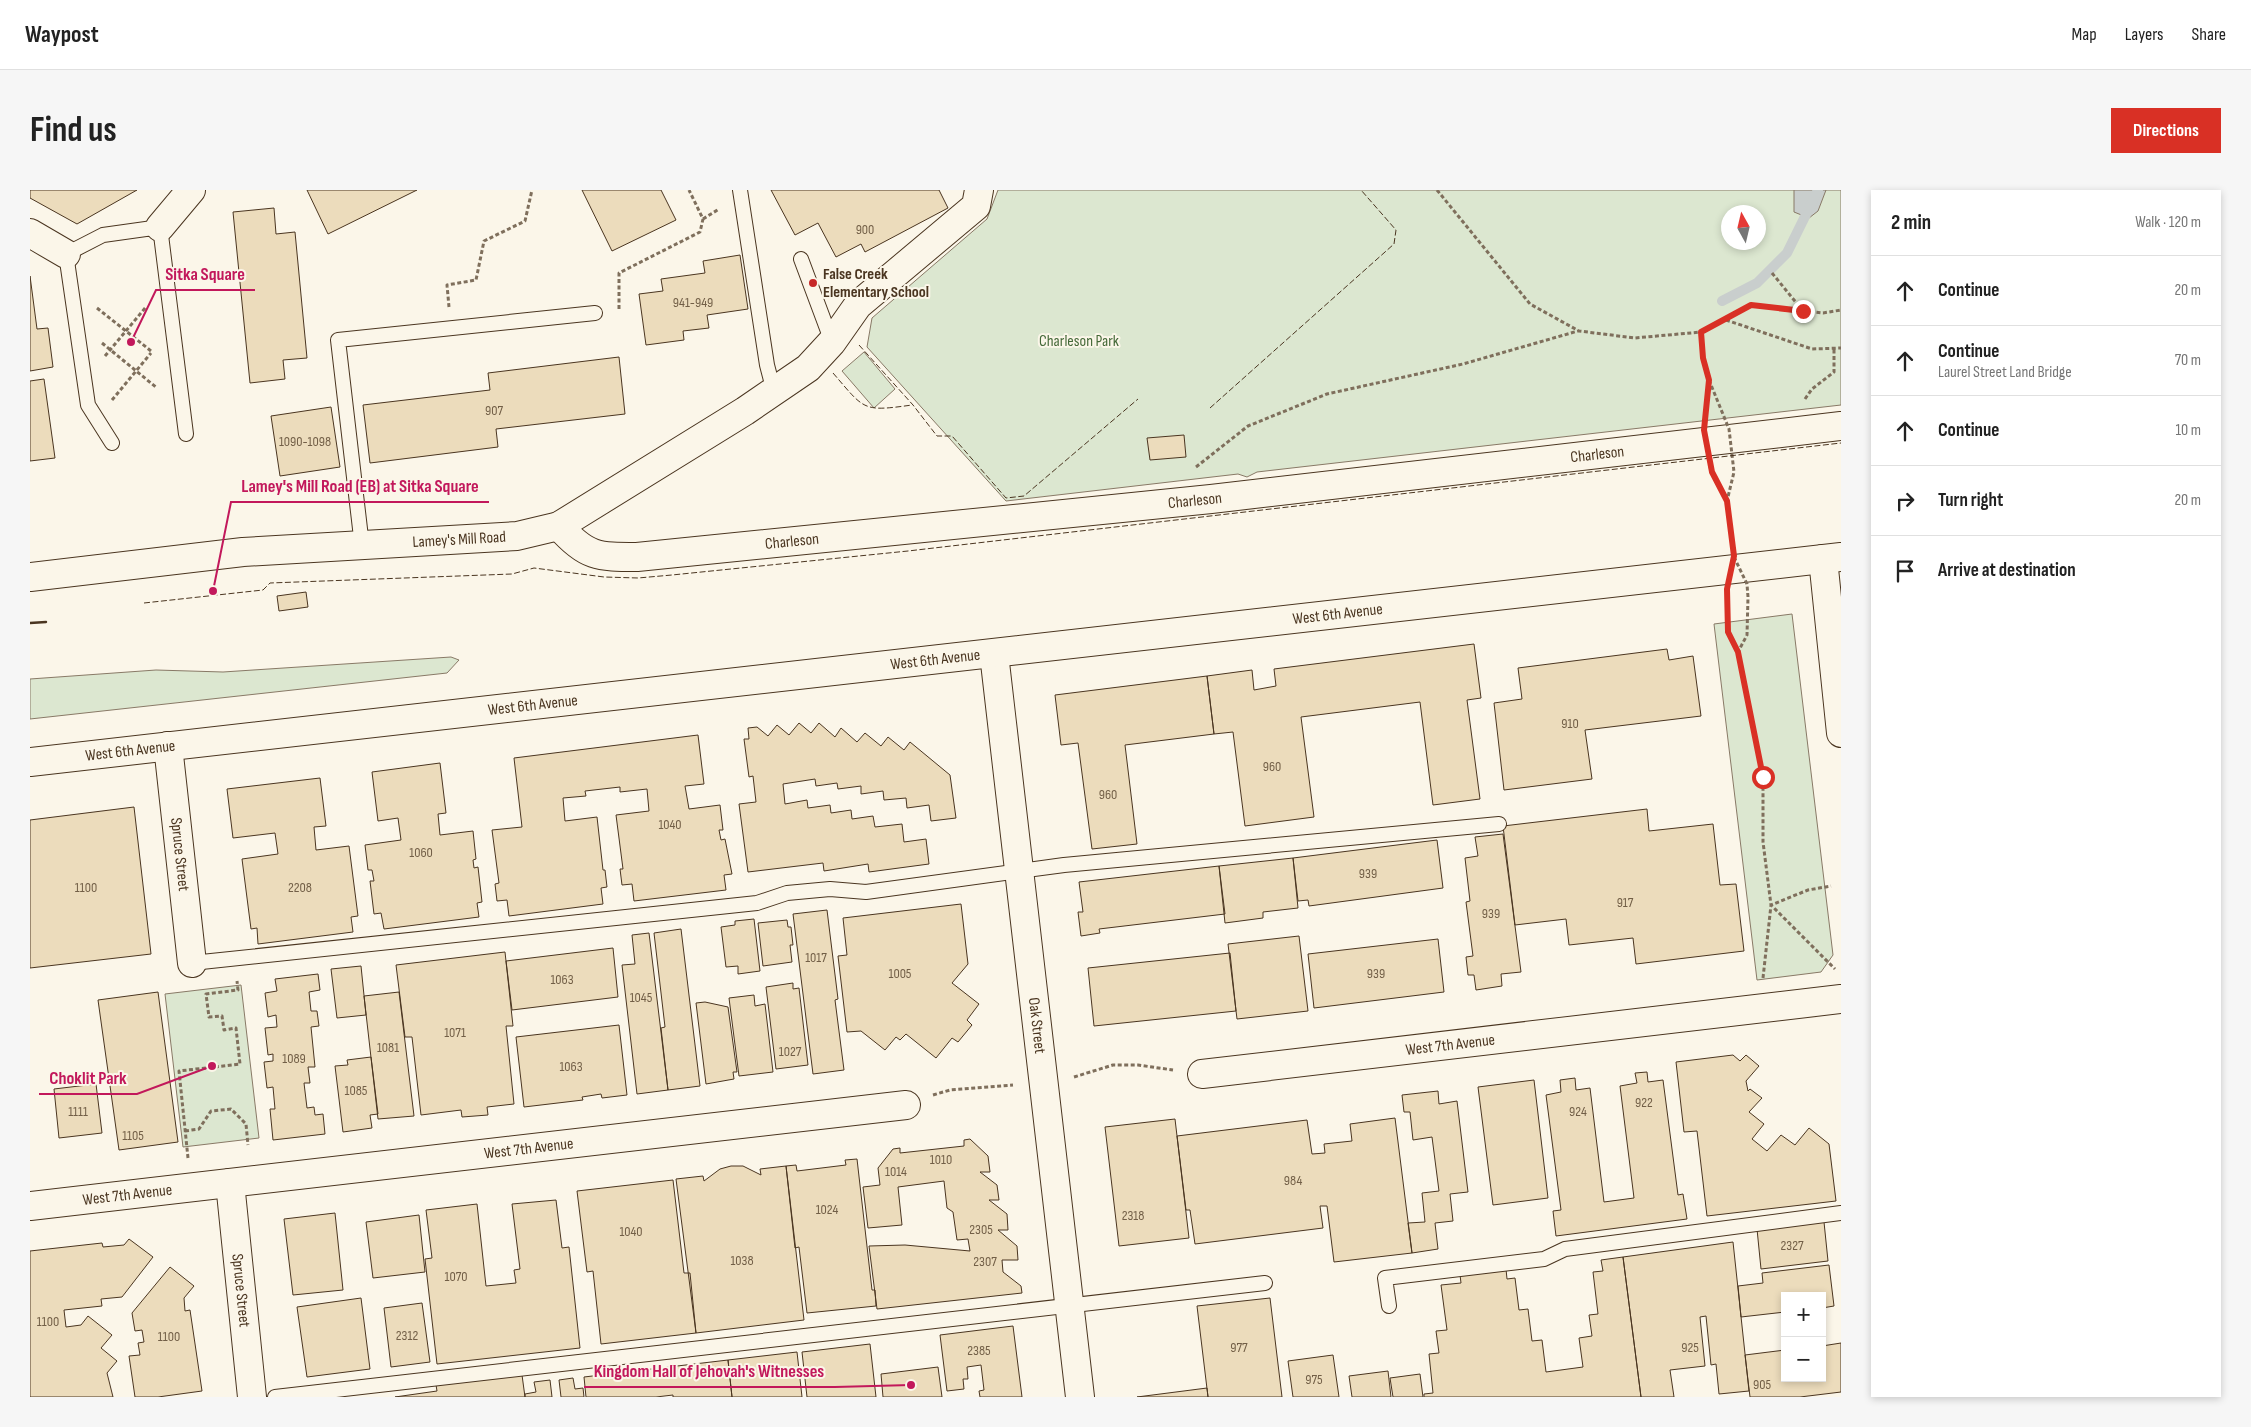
<!DOCTYPE html>
<html lang="en">
<head>
<meta charset="utf-8">
<style>
	:root { --surface:#fff; --page:#f6f6f6; --text:#222; --muted:#767676; --line:#e0e0e0; --accent:#d93025 }
	body { margin:0; font-family:"Sofia Sans Condensed",sans-serif; background:var(--page); color:var(--text) }
	.controls { position:absolute; right:15px; bottom:15px; display:grid; overflow:hidden; border-radius:0px; box-shadow:0 2px 8px #0003 }
	.controls button { width:45px; height:45px; display:grid; place-items:center; padding:0; border:0; border-bottom:1px solid var(--line); background:var(--surface); color:var(--text); font:25px sans-serif }
	.compass { position:absolute; left:1691px; top:15px; width:45px; height:45px; border-radius:50%; background:var(--surface); box-shadow:0 2px 8px #0003; rotate:352deg }
	.stop { position:absolute; width:15px; height:15px; margin:-11px; border:4px solid #d93025; border-radius:50%; background:#fff }
	.stop.end { background:#d93025; border-color:#fff; box-shadow:0 1px 5px #0008 }
	.list { margin:0; padding:0; list-style:none }
	h2 { display:flex; justify-content:space-between; align-items:center; height:65px; margin:0; padding:0 20px; font-size:21px }
	h2 small { font-size:16px; font-weight:400; color:var(--muted) }
	.list li { display:grid; grid-template-columns:32px 1fr auto; gap:15px; align-items:center; box-sizing:border-box; height:70px; padding:0 20px; border-top:1px solid var(--line) }
	.list b { display:block; font-size:19px; white-space:nowrap }
	.list p { margin:0; font-size:16px; white-space:nowrap; color:var(--muted) }
	.list em { font-size:16px; font-style:normal; color:var(--muted) }
	.icon { flex:none; width:28px; height:28px; fill:none; stroke:currentColor; stroke-width:2; stroke-linecap:round; stroke-linejoin:round }
	.map { position:relative; flex:none; width:1811px; height:1207px; overflow:hidden; border-radius:0px }
	header { display:flex; align-items:center; gap:30px; box-sizing:border-box; height:70px; padding:0 25px; background:var(--surface); border-bottom:1px solid var(--line) }
	header strong { font-size:24px }
	nav { display:flex; gap:28px; margin-inline-start:auto; font-size:18px }
	.intro { display:flex; align-items:center; justify-content:space-between; box-sizing:border-box; height:120px; padding:0 30px }
	h1 { margin:0; font-size:35px }
	.button { padding:12px 22px; border-radius:0px; background:var(--accent); color:#fff; font-size:18px; font-weight:700 }
	main { display:flex; gap:30px; padding:0 30px }
	aside { flex:1; background:var(--surface); border-radius:0px; box-shadow:0 2px 8px #0003 }
	.map>svg:first-child { display:block }
	.green { fill:#dce7d0; stroke:#887966; fill-rule:evenodd }
	.water { fill:#c9cecd; stroke:#887966 }
	.lines { fill:none; stroke-linecap:round; stroke-linejoin:round }
	.stream { stroke:#c9cecd; stroke-width:10 }
	.building { fill:#ecdcbc; stroke:#4a3520 }
	.lane-casing { stroke:#4a3520; stroke-width:16 }
	.street-casing { stroke:#4a3520; stroke-width:30 }
	.secondary-casing { stroke:#4a3520; stroke-width:30 }
	.path { stroke:#7f6f5c; stroke-width:3; stroke-dasharray:4 2.5; stroke-linecap:butt }
	.lane { stroke:#fbf6e9; stroke-width:14 }
	.street { stroke:#fbf6e9; stroke-width:28 }
	.secondary { stroke:#fbf6e9; stroke-width:28 }
	.path-bridge { stroke:#7f6f5c; stroke-width:3; stroke-dasharray:4 2.5; stroke-linecap:butt }
	.fence { stroke:#4a3520; stroke-width:1; stroke-dasharray:6 2.5; stroke-linecap:butt }
	.wall { stroke:#4a3520; stroke-width:2.5 }
	.route { stroke:#d93025; stroke-width:6 }
	.poi-dot { fill:#c62828; stroke:#fbf6e9; stroke-width:2 }
	.labels { text-anchor:middle; dominant-baseline:central; stroke-width:4; stroke-linejoin:round; paint-order:stroke }
	.number-label { font-size:14px; fill:#725f47 }
	.poi-label { font-size:16px; font-weight:bold; fill:#4a3520; stroke:#fbf6e9; text-anchor:start }
	.park-label { font-size:16px; fill:#436837; stroke:#fbf6e9 }
	.street-label { font-size:16px; fill:#4a3520; stroke:#fbf6e9 }
	.leader { fill:none; stroke:#c2185b; stroke-width:2 }
	.callout-dot { fill:#c2185b; stroke:#fbf6e9; stroke-width:2 }
	.callout-label { font-size:18px; text-anchor:middle; font-weight:bold; fill:#c2185b; stroke:#fbf6e9; stroke-width:4; stroke-linejoin:round; paint-order:stroke }
</style>
</head>
<body>
<header>
<strong>Waypost</strong>
<nav><a>Map</a><a>Layers</a><a>Share</a></nav>
</header>
<div class="intro"><h1>Find us</h1><a class="button">Directions</a></div>
<main>
<div class="map">
<svg width="1811" height="1207" viewBox="0 0 1811 1207">
	<rect width="100%" height="100%" fill="#fbf6e9"/>
	<path class="green" d="M968,0H1811V215L1227,282L1217,287L1208,284L976,311L837,157L842,128L957,29ZM1698,22H1728V52H1698Z
		M834,162L865,199L844,218L812,181Z
		M1762,424L1803,765L1791,782L1727,790L1684,434Z
		M421,467L429,470L417,483L0,529V489L126,480L193,482Z
		M211,795L229,948L153,957L135,804Z"/>
	<path class="water" d="M1764,0H1796L1788,21L1779,28L1764,22Z"/>
	<g class="lines">
		<path class="stream" d="M1692,111L1727,93L1757,63L1788,0"/>
	</g>
	<path class="building" d="M0,0H107L47,34L0,8Z
		M277,0H387L298,44Z
		M552,0H631L646,30L582,61Z
		M741,0H909L918,18L835,62L831,54L806,67L788,33L765,45Z
		M244,18L246,44L265,42L277,168L253,170L255,189L220,193L203,22Z
		M710,65L718,119L677,125L679,138L653,141L654,150L616,155L609,104L633,101L631,89L675,83L673,71Z
		M0,86L7,139L18,138L23,177L0,181Z
		M589,167L595,224L466,239L468,257L340,273L333,215L460,200L458,183Z
		M14,189L25,268L0,271V191Z
		M301,217L310,277L250,286L241,226Z
		M1154,245L1156,267L1120,270L1117,248Z
		M276,402L278,417L249,421L247,406Z
		M1444,454L1451,508L1437,510L1450,609L1403,615L1390,512L1271,527L1284,627L1215,636L1203,542L1184,544L1177,486L1222,480L1224,500L1246,496L1244,479Z
		M1637,459L1639,470L1663,466L1671,526L1555,540L1562,589L1474,600L1464,513L1492,509L1488,478Z
		M1177,486L1184,544L1095,555L1107,654L1062,659L1048,553L1031,555L1025,505Z
		M769,533L781,543L789,533L805,547L811,538L827,552L835,543L851,556L858,547L874,560L880,552L920,585L926,628L901,631L899,615L877,618L876,608L854,610L853,601L831,604V596L808,599L807,593L786,596L785,589L753,594L755,614L777,610L778,618L800,615L801,623L821,620L822,629L843,626L845,637L872,634L874,652L896,649L899,674L839,682L838,674L794,681L793,673L718,682L709,614L726,612L723,586L719,587L714,549H719L718,538L727,537L738,546L747,535L759,545Z
		M668,545L674,594L655,596L659,619L690,615L693,640H689L691,650L695,649L702,684L694,685L696,700L604,711L602,694L592,695L590,679H593L586,625L619,621L617,599L590,602V597L555,601L556,606L533,608L535,631L567,627L573,680H575L577,697L571,698L573,714L479,726L477,710L467,711L465,694L469,693L462,640L492,637L484,568Z
		M410,573L416,623L408,624L410,645L443,641L446,669L443,670L444,678L448,677L452,712L447,713L449,727L354,739L351,723L344,724L340,691H344L342,680H338L335,655L371,650L368,628L348,631L342,582Z
		M290,588L296,636L284,637L286,660L319,656L328,726L321,727L323,742L228,754L227,738L221,739L212,669L248,664L245,643L203,648L197,599Z
		M104,617L121,764L0,778V630Z
		M1617,619L1619,641L1683,634L1690,695L1706,694L1714,761L1606,774L1603,748L1539,755L1536,729L1485,735L1473,636Z
		M1473,644L1491,782L1471,784L1472,796L1446,800L1444,785H1438L1436,767L1443,766L1436,712L1440,711L1435,668L1448,666L1445,647Z
		M1407,650L1413,698L1279,716L1278,710L1268,711L1263,668Z
		M1263,668L1268,718L1233,722V728L1195,733L1189,676Z
		M1189,676L1195,724L1069,739L1070,743L1051,746L1048,722H1053L1049,692Z
		M931,714L938,774L922,793L949,814L937,830L942,835L928,852L922,848L906,868L876,844L870,850L866,847L855,860L831,841L817,842L808,766L817,765L813,728Z
		M797,720L808,809L805,810L814,880L783,884L763,724Z
		M724,729L730,781L708,784V776L696,777L691,737L705,735V731Z
		M757,730L758,737H761L763,755H760L762,772L733,776L728,733Z
		M651,739L670,896L638,900L631,838L635,837L624,743Z
		M619,743L638,900L607,904L592,775L605,774L602,745Z
		M1269,746L1278,821L1207,829L1198,754Z
		M1408,749L1414,802L1284,818L1278,764Z
		M583,758L588,807L482,820L476,771Z
		M475,762L483,836H476L484,914L457,917L458,925L432,927L431,920L391,925L382,847H375L366,775Z
		M1200,763L1206,821L1064,836L1058,778Z
		M331,776L336,825L307,828L301,779Z
		M288,784L290,800L279,802L281,821H287L289,836L281,837L285,877H278L280,893H274L277,918L284,917L285,925L293,924L295,944L243,950L240,919H245L243,897L237,898L234,872L243,871V864L238,865L235,838L247,837L246,825L238,827L235,803L247,801L245,789Z
		M763,793V799L769,798L778,875L746,879L736,797Z
		M128,802L148,952L89,960L68,810Z
		M369,802L384,926L348,929L334,806Z
		M724,805L725,816L735,814L743,882L709,886L699,808Z
		M675,812L698,817L707,882H703L704,889L676,894L666,813Z
		M589,835L597,905L572,908L571,904L552,907L553,910L494,917L486,847Z
		M1703,865L1710,871L1716,865L1729,876L1716,891L1718,901L1720,899L1732,908L1719,922L1734,934L1722,949L1737,961L1751,945L1765,955L1779,938L1799,954L1806,1011L1677,1026L1667,941L1654,942L1646,872Z
		M341,867L348,924L340,925L342,938L313,942L305,876L318,875L317,870Z
		M1617,882L1618,892L1633,890L1648,1005L1653,1004L1657,1029L1526,1046L1523,1021L1531,1020L1516,905L1531,902L1530,890L1545,888L1546,900L1560,898L1574,1012L1604,1008L1590,896L1607,893L1605,883Z
		M1504,890L1518,1008L1463,1015L1448,897Z
		M66,894L72,943L29,948L24,899Z
		M1408,901L1409,914L1427,911L1438,1002L1420,1004L1423,1031L1405,1033L1408,1059L1382,1063L1378,1033L1395,1032L1392,1003L1409,1001L1402,947L1383,950L1380,922H1374L1372,905Z
		M1365,928L1382,1063L1304,1072L1297,1016H1290L1293,1038L1165,1054L1160,1020H1156L1147,946L1277,930L1282,964L1295,963L1294,954L1322,951L1320,934Z
		M1145,929L1159,1048L1089,1056L1075,937Z
		M940,949L958,966L960,982H950L967,995L969,1010H959L977,1024L978,1040H968L987,1056L988,1070H972L973,1082L991,1096L992,1103L847,1119L839,1056L875,1055L940,1061L938,1049L927,1050L923,1022L917,1018L914,991L868,997L872,1035L838,1038L833,997L850,995L848,978L863,959L870,958V963L934,956V950Z
		M827,969L842,1100H845L846,1116L777,1123L769,1057L765,1058L756,976L766,975L767,981L816,975L815,970Z
		M701,976H713L731,985L730,979L756,976L774,1130L666,1143L646,989L673,986L674,991L690,979Z
		M643,990L654,1083H660L666,1143L571,1154L563,1081L557,1082L547,1001Z
		M526,1010L532,1058L539,1057L550,1158L407,1174L395,1069L402,1068L396,1020L447,1014L456,1096L486,1093L484,1080L490,1079L482,1014Z
		M305,1023L313,1100L263,1105L254,1029Z
		M389,1025L395,1082L343,1088L336,1032Z
		M1794,1032L1798,1071L1731,1079L1727,1039Z
		M99,1049L123,1067L92,1107L71,1109L72,1116L34,1120L36,1137L51,1135L58,1126L82,1145L71,1158L87,1171L77,1183L83,1207H0V1061L72,1053L73,1057L94,1055Z
		M1703,1052L1719,1201L1689,1204L1686,1174L1681,1175L1676,1126L1670,1127L1675,1176L1640,1180L1644,1207H1611L1593,1067Z
		M1593,1067L1611,1207H1394V1204L1403,1203L1399,1164L1409,1163L1406,1141L1417,1140L1411,1095L1431,1093L1430,1085L1476,1079L1477,1089L1485,1088L1489,1120L1498,1119L1502,1151L1512,1150L1516,1182L1553,1177L1549,1148L1562,1146L1559,1125L1568,1124L1563,1082L1573,1081L1571,1070Z
		M1799,1075L1804,1116L1792,1118V1106H1755V1122L1711,1127L1708,1096L1733,1093L1732,1083Z
		M140,1077L164,1096L154,1108L155,1121L160,1120L172,1201L128,1207H105L99,1166L110,1165L108,1153L114,1152L112,1140L105,1141L102,1123Z
		M331,1108L340,1179L277,1187L267,1117Z
		M1240,1108L1252,1207H1178L1167,1116Z
		M392,1113L400,1172L361,1177L354,1118Z
		M983,1136L992,1207H950L949,1201L954,1200L951,1175L937,1177L938,1189H933L934,1199L917,1201L910,1145Z
		M1811,1153V1202L1770,1207H1720L1715,1165L1755,1160V1188H1792V1156Z
		M840,1154L846,1207H777L772,1162Z
		M767,1162L772,1207H702L698,1170Z
		M1303,1165L1309,1207H1263L1258,1171Z
		M698,1170L702,1207H643V1205L626,1207H556L554,1187Z
		M908,1177L912,1207H853L851,1184Z
		M1358,1181L1361,1207H1322L1319,1186Z
		M1390,1184L1393,1207H1363L1360,1188Z
		M492,1185L495,1207H365L407,1201L406,1195Z
		M543,1188L545,1199L553,1198L554,1207H531L529,1190Z
		M520,1190L522,1207H495V1204L506,1202L504,1192Z
		M1177,1198L1178,1207H1107Z"/>
	<g class="lines">
		<defs>
			<path id="lane" d="M710,0L737,175L744,202
				M771,69L802,152
				M82,253L58,215L36,64L73,45L130,37L156,244
				M332,356L308,150L565,123
				M162,773L727,713L757,703L800,699L836,702L1034,675L1469,634
				M1359,1116L1355,1088L1514,1069L1535,1059L1811,1023
				M245,1207L1235,1093"/>
			<g id="street">
				<path d="M130,37L161,0"/>
				<path d="M0,43L36,64"/>
				<path id="s1" d="M529,336C556,367 568,367 607,367L1181,309L1811,236"/>
				<path d="M1793,369L1811,543"/>
				<path id="s2" d="M0,387L213,362L487,346L529,336L715,221L778,178L802,152L828,115L946,16L949,0"/>
				<path id="s3" d="M138,556L162,773"/>
				<path id="s4" d="M1172,884L1811,809"/>
				<path id="s5" d="M200,993L222,1207"/>
				<path id="s6" d="M0,1016L876,915"/>
			</g>
			<g id="secondary">
				<path id="s7" d="M964,464L1050,1207"/>
				<path id="s8" d="M0,572L1811,367"/>
			</g>
		</defs>
		<use href="#lane" class="lane-casing"/>
		<use href="#street" class="street-casing"/>
		<use href="#secondary" class="secondary-casing"/>
		<path class="path" d="M1407,0L1500,114L1549,141L1605,148L1671,142L1721,115L1793,123L1811,120
			M673,29L689,19
			M1742,83L1773,121
			M419,117L417,95L446,90L454,51L495,31L502,0
			M67,118L121,161
			M589,119V83L670,42L673,29L659,0
			M1696,130L1782,159L1811,158
			M1671,142L1673,168L1679,190
			M72,153L127,198
			M75,166L116,117
			M1775,209L1782,199L1804,182V158
			M82,210L121,163
			M1166,277L1218,236L1297,204L1433,174L1548,141
			M1715,501L1733,587V652L1741,715L1805,779
			M1733,788L1741,715L1778,700L1801,696
			M1044,887L1083,875H1108L1143,880
			M903,905L920,900L983,895
			M155,941L169,939L181,921L201,919L216,934L218,955
			M158,968L149,881L210,874L206,838L194,840L192,826L179,827L176,804L208,800L207,791"/>
		<use href="#lane" class="lane"/>
		<use href="#street" class="street"/>
		<use href="#secondary" class="secondary"/>
		<path class="path-bridge" d="M1679,190L1699,239L1704,282L1697,311L1704,366L1697,399L1698,442L1708,462L1715,501
			M1679,191L1674,240L1681,282L1696,310
			M1704,367L1717,394L1718,407L1717,445L1708,462"/>
		<path class="fence" d="M829,155L883,215L907,246H922L976,308L994,306L1108,209
			M803,183C835,220 832,222 882,215
			M1180,218L1364,54L1366,40L1331,0
			M114,413L233,400L240,393L482,384L504,378L574,387L608,388L642,385L878,361L1811,253"/>
		<path class="wall" d="M0,433L16,432"/>
	</g>
	<g class="lines">
		<path class="route" d="M1733,587L1708,462L1698,442L1697,399L1704,366L1697,311L1682,282L1674,240L1679,190L1673,168L1671,142L1721,115L1773,121"/>
	</g>
	<circle class="poi-dot" cx="783" cy="93" r="5"/>
	<g class="labels">
		<g class="number-label">
			<text x="835" y="39">900</text>
			<text x="663" y="112">941-949</text>
			<text x="464" y="220">907</text>
			<text x="275" y="251">1090-1098</text>
			<text x="1540" y="533">910</text>
			<text x="1242" y="576">960</text>
			<text x="1078" y="604">960</text>
			<text x="640" y="634">1040</text>
			<text x="391" y="662">1060</text>
			<text x="1338" y="683">939</text>
			<text x="56" y="697">1100</text>
			<text x="270" y="697">2208</text>
			<text x="1595" y="712">917</text>
			<text x="1461" y="723">939</text>
			<text x="786" y="767">1017</text>
			<text x="870" y="783">1005</text>
			<text x="1346" y="783">939</text>
			<text x="532" y="789">1063</text>
			<text x="611" y="807">1045</text>
			<text x="425" y="842">1071</text>
			<text x="358" y="857">1081</text>
			<text x="760" y="861">1027</text>
			<text x="264" y="868">1089</text>
			<text x="541" y="876">1063</text>
			<text x="326" y="900">1085</text>
			<text x="1614" y="912">922</text>
			<text x="48" y="921">1111</text>
			<text x="1548" y="921">924</text>
			<text x="103" y="945">1105</text>
			<text x="911" y="969">1010</text>
			<text x="866" y="981">1014</text>
			<text x="1263" y="990">984</text>
			<text x="797" y="1019">1024</text>
			<text x="1103" y="1025">2318</text>
			<text x="951" y="1039">2305</text>
			<text x="601" y="1041">1040</text>
			<text x="1762" y="1055">2327</text>
			<text x="712" y="1070">1038</text>
			<text x="955" y="1071">2307</text>
			<text x="426" y="1086">1070</text>
			<text x="18" y="1131">1100</text>
			<text x="377" y="1145">2312</text>
			<text x="139" y="1146">1100</text>
			<text x="1209" y="1157">977</text>
			<text x="1660" y="1157">925</text>
			<text x="949" y="1160">2385</text>
			<text x="1284" y="1189">975</text>
			<text x="1732" y="1194">905</text>
		</g>
		<g class="poi-label">
			<text x="793" y="84">False Creek<tspan x="793" dy="18">Elementary School</tspan></text>
		</g>
		<g class="park-label">
			<text x="1049" y="151">Charleson Park</text>
		</g>
		<g class="street-label">
			<text stroke="none"><textPath href="#s1" startOffset="1054">Charleson</textPath></text>
			<text stroke="none"><textPath href="#s1" startOffset="649">Charleson</textPath></text>
			<text stroke="none"><textPath href="#s2" startOffset="431">Lamey's Mill Road</textPath></text>
			<text stroke="none"><textPath href="#s1" startOffset="244">Charleson</textPath></text>
			<text stroke="none"><textPath href="#s8" startOffset="1316">West 6th Avenue</textPath></text>
			<text stroke="none"><textPath href="#s8" startOffset="911">West 6th Avenue</textPath></text>
			<text stroke="none"><textPath href="#s8" startOffset="506">West 6th Avenue</textPath></text>
			<text stroke="none"><textPath href="#s8" startOffset="101">West 6th Avenue</textPath></text>
			<text stroke="none"><textPath href="#s3" startOffset="109">Spruce Street</textPath></text>
			<text stroke="none"><textPath href="#s7" startOffset="374">Oak Street</textPath></text>
			<text stroke="none"><textPath href="#s4" startOffset="250">West 7th Avenue</textPath></text>
			<text stroke="none"><textPath href="#s6" startOffset="502">West 7th Avenue</textPath></text>
			<text stroke="none"><textPath href="#s6" startOffset="98">West 7th Avenue</textPath></text>
			<text stroke="none"><textPath href="#s5" startOffset="108">Spruce Street</textPath></text>
		</g>
	</g>
	<path class="leader" d="M101 152L126 100H225M183 401L201 312H459M182 876L107 904H9M881 1195L805 1197H554"/>
	<g class="callout-dot">
		<circle cx="101" cy="152" r="5"/>
		<circle cx="183" cy="401" r="5"/>
		<circle cx="182" cy="876" r="5"/>
		<circle cx="881" cy="1195" r="5"/>
	</g>
	<g class="callout-label">
		<text x="175" y="90">Sitka Square</text>
		<text x="330" y="302">Lamey's Mill Road (EB) at Sitka Square</text>
		<text x="58" y="894">Choklit Park</text>
		<text x="679" y="1187">Kingdom Hall of Jehovah's Witnesses</text>
	</g>
</svg>
<div class="controls">
<button>+</button>
<button>−</button>
</div>
<svg class="compass" viewBox="-18 -18 36 36"><path d="M0-13l5 13h-10z" fill="#e53935"/><path d="M0 13l5-13h-10z" fill="#767676"/></svg>
<div class="stop" style="left:1733px;top:587px"></div>
<div class="stop end" style="left:1773px;top:121px"></div>
</div>
<aside>
<h2>2 min<small>Walk · 120 m</small></h2>
<ul class="list">
<li><svg class="icon" aria-label="ahead" viewBox="0 0 24 24"><path d="M12 20V5M6 11l6-6 6 6"/></svg><div><b>Continue</b></div><em>20 m</em></li>
<li><svg class="icon" aria-label="ahead" viewBox="0 0 24 24"><path d="M12 20V5M6 11l6-6 6 6"/></svg><div><b>Continue</b><p>Laurel Street Land Bridge</p></div><em>70 m</em></li>
<li><svg class="icon" aria-label="ahead" viewBox="0 0 24 24"><path d="M12 20V5M6 11l6-6 6 6"/></svg><div><b>Continue</b></div><em>10 m</em></li>
<li><svg class="icon" aria-label="right" viewBox="0 0 24 24"><path d="M7 20v-9h11M14 6l5 5-5 5"/></svg><div><b>Turn right</b></div><em>20 m</em></li>
<li><svg class="icon" aria-label="arrive" viewBox="0 0 24 24"><path d="M6 21V4h12l-3 4 3 4H6"/></svg><div><b>Arrive at destination</b></div></li>
</ul>
</aside>
</main>
</body>
</html>
